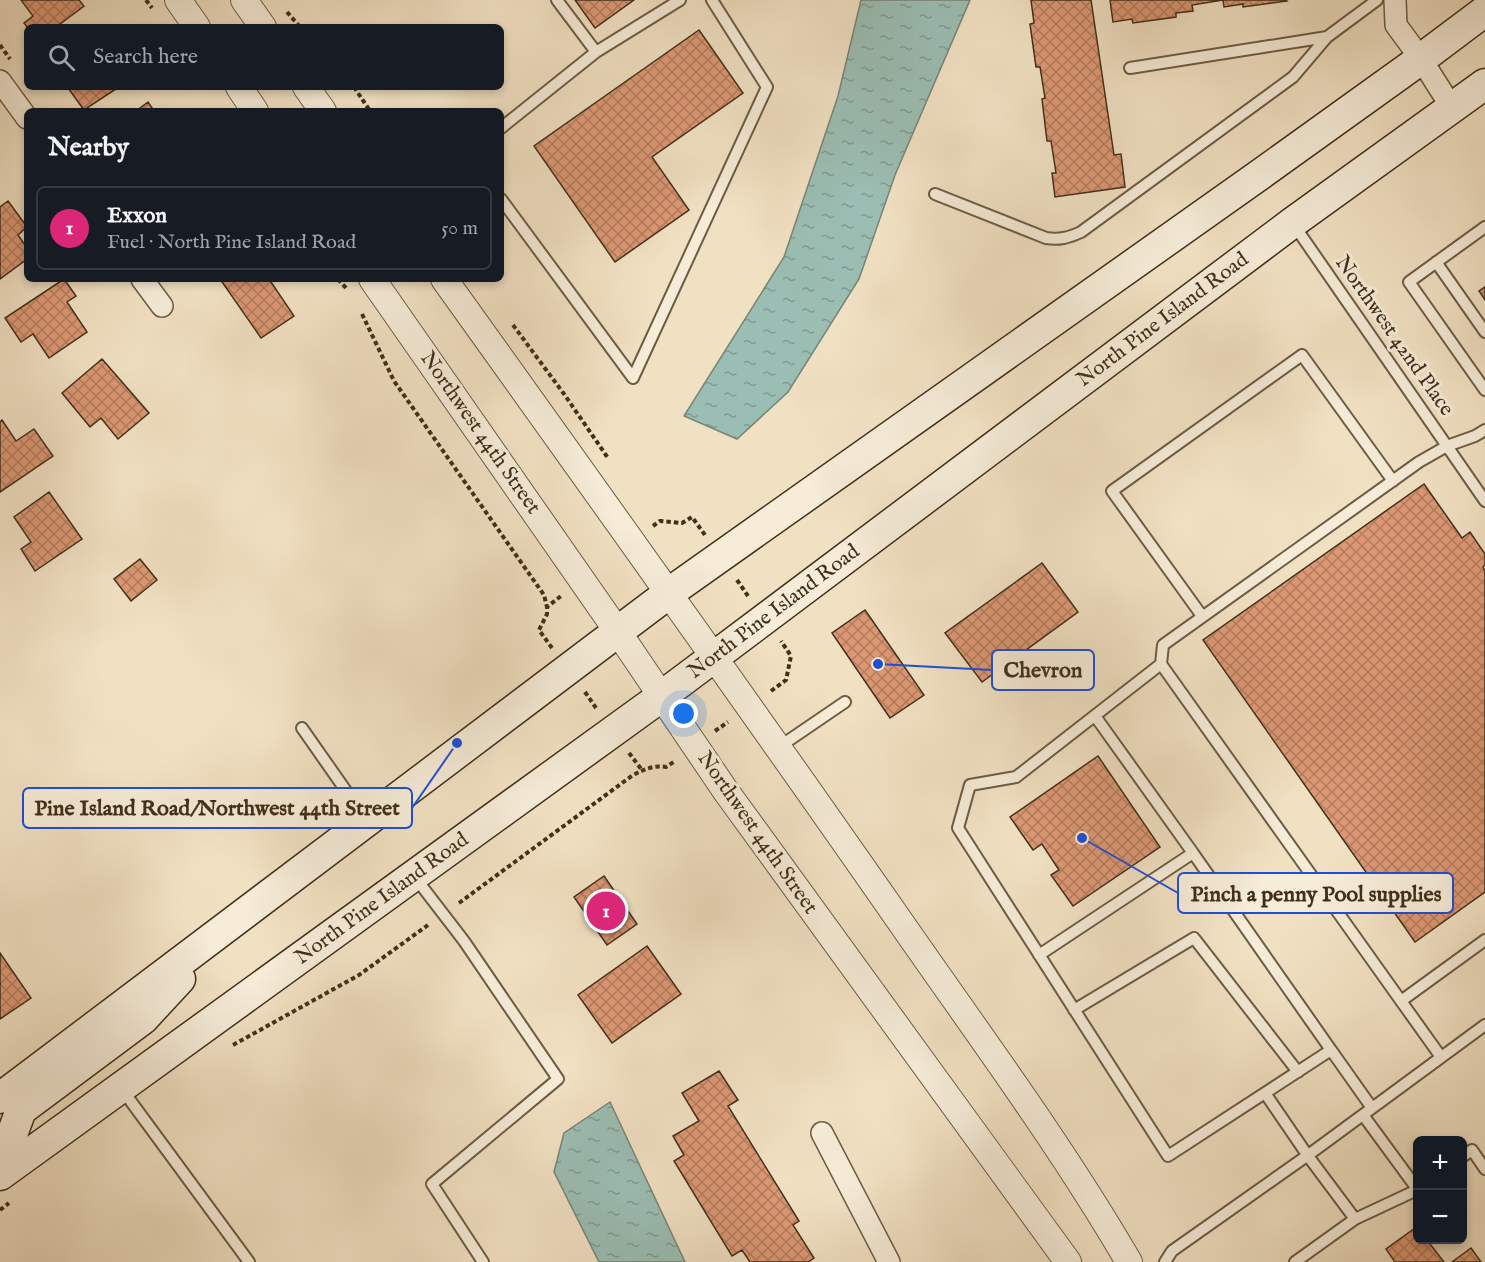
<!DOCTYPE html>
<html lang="en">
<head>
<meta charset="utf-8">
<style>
	:root { --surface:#171b24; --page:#20242c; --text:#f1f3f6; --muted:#9ea1a6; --line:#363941; --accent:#db2777 }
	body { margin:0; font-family:"IM FELL English",serif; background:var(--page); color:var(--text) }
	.controls { position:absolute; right:18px; bottom:18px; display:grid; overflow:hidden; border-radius:9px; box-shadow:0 3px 9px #0003 }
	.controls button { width:54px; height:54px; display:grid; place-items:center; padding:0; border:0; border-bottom:2px solid var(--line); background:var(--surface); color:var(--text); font:30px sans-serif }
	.you { position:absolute; left:684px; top:714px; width:21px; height:21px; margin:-15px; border:4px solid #fff; border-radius:50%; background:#1a73e8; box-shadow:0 0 0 9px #1a73e833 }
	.badge { display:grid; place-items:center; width:39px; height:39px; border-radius:50%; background:var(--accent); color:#fff; font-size:20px; font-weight:700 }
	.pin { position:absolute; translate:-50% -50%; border:3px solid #fff; box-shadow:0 2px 6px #0006 }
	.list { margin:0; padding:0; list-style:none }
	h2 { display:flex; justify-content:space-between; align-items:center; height:78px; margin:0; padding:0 24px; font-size:26px }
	h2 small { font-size:20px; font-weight:400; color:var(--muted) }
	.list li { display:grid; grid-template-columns:39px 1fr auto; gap:18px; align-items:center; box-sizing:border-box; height:84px; margin:0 12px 12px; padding:0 12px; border:2px solid var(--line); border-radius:9px }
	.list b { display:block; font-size:22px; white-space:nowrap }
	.list p { margin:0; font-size:20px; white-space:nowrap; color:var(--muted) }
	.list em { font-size:20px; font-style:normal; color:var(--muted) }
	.icon { flex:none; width:33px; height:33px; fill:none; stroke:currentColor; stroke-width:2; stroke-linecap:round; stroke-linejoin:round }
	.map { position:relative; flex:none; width:1485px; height:1262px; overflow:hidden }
	.search { position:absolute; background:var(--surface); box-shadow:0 3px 9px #0003; left:24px; top:24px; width:480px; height:66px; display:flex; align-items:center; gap:15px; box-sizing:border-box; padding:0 21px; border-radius:9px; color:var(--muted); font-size:22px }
	.panel { position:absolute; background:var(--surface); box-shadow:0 3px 9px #0003; left:24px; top:108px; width:480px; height:174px; border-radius:9px }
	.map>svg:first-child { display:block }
	.water { fill:url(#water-ripples); stroke:#778576; stroke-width:1.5 }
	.building { fill:url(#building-cross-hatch); stroke:#412f1a; stroke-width:1.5 }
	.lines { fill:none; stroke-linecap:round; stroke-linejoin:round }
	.service-casing { stroke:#6d5c44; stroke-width:14 }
	.minor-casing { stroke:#6d5c44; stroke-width:24 }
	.tertiary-casing { stroke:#6d5c44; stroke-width:28 }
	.secondary-casing { stroke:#412f1a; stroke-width:33 }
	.path { stroke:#412f1a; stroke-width:4; stroke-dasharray:4.5 3; stroke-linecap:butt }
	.service { stroke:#f6ecd8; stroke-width:10 }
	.minor { stroke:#f6ecd8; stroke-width:21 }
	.tertiary { stroke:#f6ecd8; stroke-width:26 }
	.secondary { stroke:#f6ecd8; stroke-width:30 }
	.labels { text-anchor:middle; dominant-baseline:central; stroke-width:6; stroke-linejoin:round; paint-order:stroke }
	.street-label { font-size:21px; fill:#412f1a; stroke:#f6ecd8 }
	.leader { fill:none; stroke:#1d4ed8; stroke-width:2 }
	.callout-dot { fill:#1d4ed8; stroke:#f6ecd8; stroke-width:2 }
	.callout { fill:#f6ecd8; stroke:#1d4ed8; stroke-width:2 }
	.callout-label { font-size:22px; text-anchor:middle; font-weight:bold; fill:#412f1a }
</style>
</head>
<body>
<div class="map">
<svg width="1485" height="1262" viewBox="0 0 1485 1262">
	<defs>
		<pattern id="water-ripples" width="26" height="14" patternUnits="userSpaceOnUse" patternTransform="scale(1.5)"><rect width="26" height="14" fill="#9bbeb4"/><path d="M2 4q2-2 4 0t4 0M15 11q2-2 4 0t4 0" fill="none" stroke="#809b92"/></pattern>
		<pattern id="building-cross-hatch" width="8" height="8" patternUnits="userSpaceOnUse" patternTransform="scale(1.5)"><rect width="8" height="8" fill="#dc9874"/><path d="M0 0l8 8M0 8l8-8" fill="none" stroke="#b47c5e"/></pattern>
	</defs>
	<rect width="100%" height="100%" fill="#f1e1c3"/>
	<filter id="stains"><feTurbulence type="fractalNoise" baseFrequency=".00333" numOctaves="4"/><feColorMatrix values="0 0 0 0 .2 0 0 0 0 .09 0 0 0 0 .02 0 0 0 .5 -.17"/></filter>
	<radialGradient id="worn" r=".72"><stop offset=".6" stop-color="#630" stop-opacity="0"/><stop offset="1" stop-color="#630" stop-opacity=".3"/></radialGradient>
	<path class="water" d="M861,0H970L895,175L859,279L788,392L737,439L684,416L784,257L838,96Z
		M610,1102L685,1262H599L554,1172L564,1133Z"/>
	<path class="building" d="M21,0H79L84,6L56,27H27L24,23L33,16Z
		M575,0H634L595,28Z
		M1031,0H1091L1114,155L1121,154L1125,187L1055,197L1052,173H1056L1051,141H1047L1042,99L1045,98L1040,67H1036L1030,24L1034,23Z
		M1110,0H1286L1287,1L1243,7V4L1224,7L1223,0L1192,5L1193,11L1176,13V17L1133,23L1132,19L1113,22Z
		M699,30L743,93L652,157L689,210L615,262L534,146Z
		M70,87H119L84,110L68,88Z
		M148,102L154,111H136Z
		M8,201L27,227L18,235L27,248V259L0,279V207Z
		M64,279L76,296L67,302L87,332L49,358L33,334L21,342L5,318Z
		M220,279H269L294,316L261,338Z
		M1485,287V300L1479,291Z
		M102,359L149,413L118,439L101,418L90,427L62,393Z
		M2,420L16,441L34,429L53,456L0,492V422Z
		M1424,484L1462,538L1470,532L1485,554V565L1483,567L1485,571V892L1415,942L1203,640Z
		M49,492L82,539L35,571L21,549L31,542L14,517Z
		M140,559L157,580L131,601L114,579Z
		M1042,563L1078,612L982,682L945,633Z
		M865,610L924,695L890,718L832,633Z
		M1098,756L1160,847L1073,906L1051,875L1059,870L1042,844L1033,850L1010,817Z
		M604,876L637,924L607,945L574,897Z
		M647,946L681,994L612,1043L578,995Z
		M0,953L31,998L0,1019Z
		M719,1071L738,1100L728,1106L799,1221L793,1225L814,1258L808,1262H750L742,1250L732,1256L674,1161L684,1155L673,1136L699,1121L682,1093Z
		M1418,1226V1240H1427L1444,1262H1395L1386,1249Z
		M1471,1248L1481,1262H1452Z"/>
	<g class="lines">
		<defs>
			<path id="service" d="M596,52L680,0
				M1130,68L1327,37L1377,0
				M501,128L596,52L557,0
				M935,194L1046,238C1059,240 1068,238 1081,232L1293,77L1327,37
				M501,199L633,378L767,87L712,0
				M1294,225L1485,501
				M1485,227L1409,282L1485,390
				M1436,262L1485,332
				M1202,616L1112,491L1302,355L1393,481
				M1161,664L1163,645L1419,462L1447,446L1475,436L1485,430
				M1095,716L1193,853
				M302,728L365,818
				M779,747L845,702
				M414,876L464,941L558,1079L432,1184L483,1262
				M1039,955L1193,853L1331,1050
				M1401,1001L1441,1057
				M1074,1010L1194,938L1298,1072
				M121,1088L249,1262
				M1265,1093L1308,1156L1355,1219L1295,1262
				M1372,1108L1331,1050L1168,1156L958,828L970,785L1016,777L1161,664L1401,1001L1485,940
				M1363,1115L1418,1190
				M1462,1157L1472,1150L1485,1169
				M1355,1219L1417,1190
				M1165,1262L1172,1251L1311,1153L1485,1025"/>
			<path id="minor" d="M1395,0L1396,25L1421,59L1452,108
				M0,81L27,118
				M142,279L162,306
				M822,1133L889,1262"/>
			<path id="tertiary" d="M178,0L197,27
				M244,0L263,27
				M239,87L255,111
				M306,87L323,111
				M372,279L618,632L725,790L1068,1262
				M444,279C596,491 748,703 897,917C976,1031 1059,1142 1129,1262"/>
			<path id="secondary" d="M0,1098L669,593L1258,176L1421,59L1485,11
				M0,1167L21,1110L143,1019L180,979
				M0,1175L662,696L1292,223L1485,84"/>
		</defs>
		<use href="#service" class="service-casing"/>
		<use href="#minor" class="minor-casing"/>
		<use href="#tertiary" class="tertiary-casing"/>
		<use href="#secondary" class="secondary-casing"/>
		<path class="path" d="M146,0L152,8
			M287,12L300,27
			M0,45L10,59
			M354,87L370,111
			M338,279L346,288
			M362,314L394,381L544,595L547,607
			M513,325L564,394L608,458
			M653,526L660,521L682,523L692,517L705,535
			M737,580L748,596
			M552,648L539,630L547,614V607L561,596
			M771,691L786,680L791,656L781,641
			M585,692L596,708
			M715,731L728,722
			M629,753L642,770
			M459,903L633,775C645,769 653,765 666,767L675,761
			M233,1045L359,975L428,925
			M0,1210L9,1203"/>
		<use href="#service" class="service"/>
		<use href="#minor" class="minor"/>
		<use href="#tertiary" class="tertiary"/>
		<use href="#secondary" class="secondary"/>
	</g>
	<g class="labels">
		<g class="street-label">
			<text transform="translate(1163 320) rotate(-37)">North Pine Island Road</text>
			<text transform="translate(1394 336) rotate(55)">Northwest 42nd Place</text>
			<text transform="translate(480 433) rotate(55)">Northwest 44th Street</text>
			<text transform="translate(774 612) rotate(-37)">North Pine Island Road</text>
			<text transform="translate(757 833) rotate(55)">Northwest 44th Street</text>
			<text transform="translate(382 899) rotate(-36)">North Pine Island Road</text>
		</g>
	</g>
	<path class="leader" d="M878 664L992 670M457 743L412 808M1082 838L1178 893"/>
	<g class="callout-dot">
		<circle cx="878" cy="664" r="6"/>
		<circle cx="457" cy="743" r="6"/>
		<circle cx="1082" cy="838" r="6"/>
	</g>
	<g class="callout">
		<rect x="992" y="650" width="102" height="40" rx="6"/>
		<rect x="23" y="788" width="389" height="40" rx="6"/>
		<rect x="1178" y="873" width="275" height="40" rx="6"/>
	</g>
	<g class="callout-label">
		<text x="1043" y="677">Chevron</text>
		<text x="217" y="815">Pine Island Road/Northwest 44th Street</text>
		<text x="1316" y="901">Pinch a penny Pool supplies</text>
	</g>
	<rect width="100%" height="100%" filter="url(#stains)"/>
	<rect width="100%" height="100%" fill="url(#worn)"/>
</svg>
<div class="controls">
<button>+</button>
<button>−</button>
</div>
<div class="you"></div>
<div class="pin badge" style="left:606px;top:911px">1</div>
<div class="search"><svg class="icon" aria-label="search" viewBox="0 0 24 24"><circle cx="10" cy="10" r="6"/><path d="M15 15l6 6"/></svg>Search here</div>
<section class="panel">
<h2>Nearby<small></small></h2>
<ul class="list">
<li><span class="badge">1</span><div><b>Exxon</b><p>Fuel · North Pine Island Road</p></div><em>50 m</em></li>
</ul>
</section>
</div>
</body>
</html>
